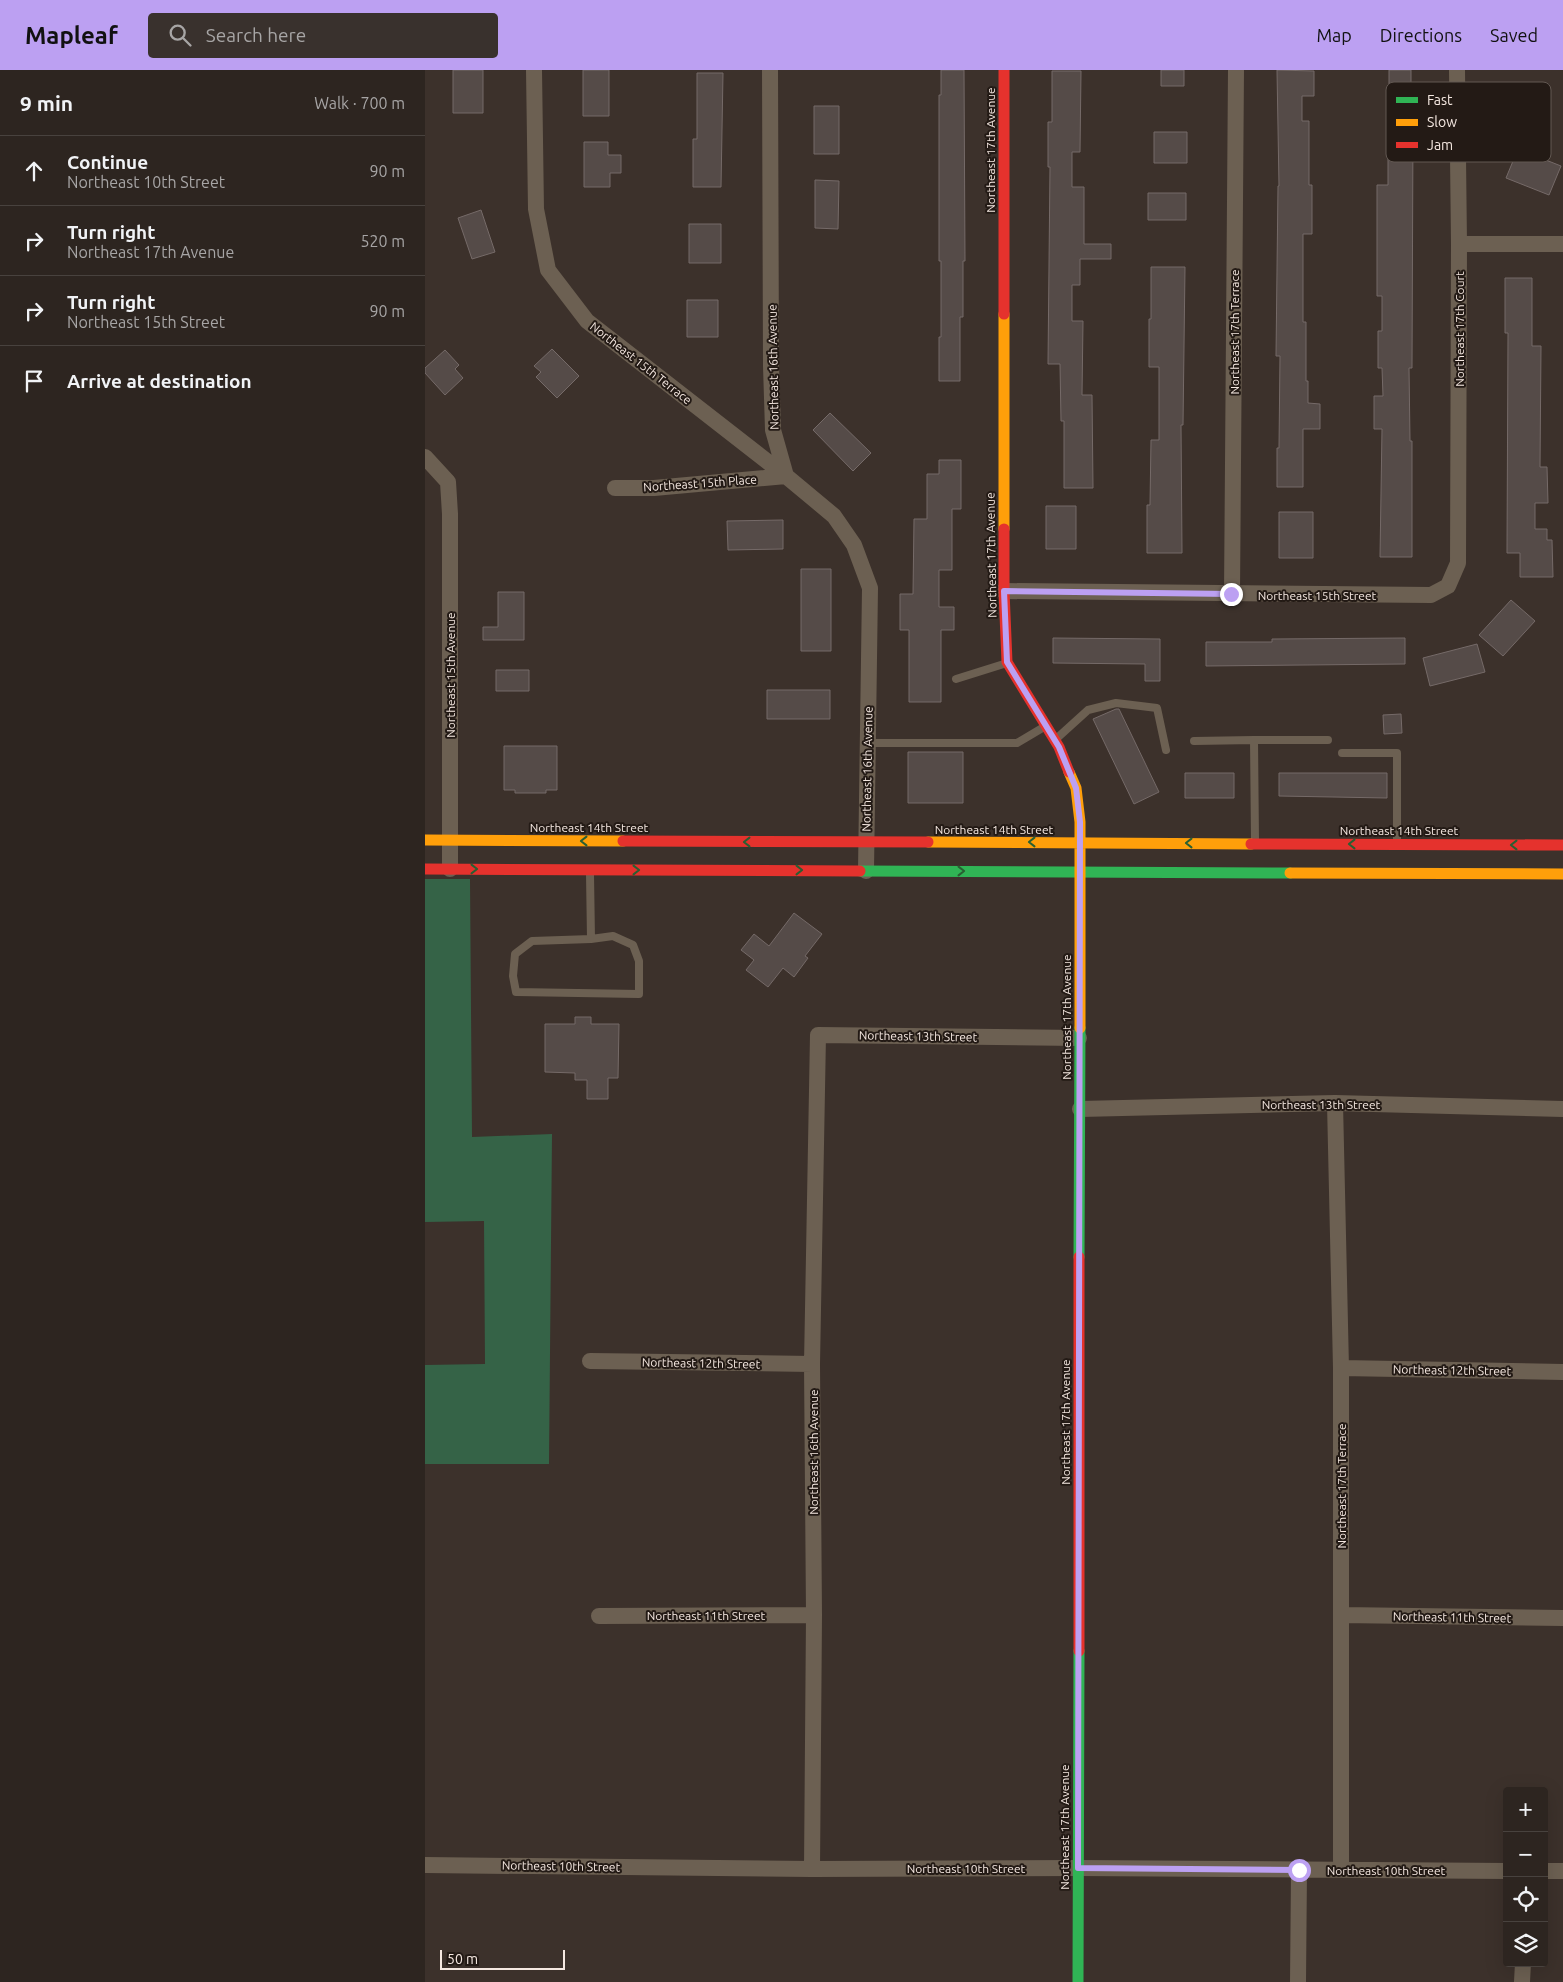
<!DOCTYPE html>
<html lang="en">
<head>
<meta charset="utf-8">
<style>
	:root { --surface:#2d2520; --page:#39312d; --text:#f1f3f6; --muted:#a7a5a5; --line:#48423e; --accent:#bca0f2 }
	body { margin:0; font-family:Ubuntu,sans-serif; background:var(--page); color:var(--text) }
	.controls { position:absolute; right:15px; bottom:15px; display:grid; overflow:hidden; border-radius:5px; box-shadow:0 5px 20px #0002 }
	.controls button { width:45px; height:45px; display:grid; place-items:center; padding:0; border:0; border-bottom:1px solid var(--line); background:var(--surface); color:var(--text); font:25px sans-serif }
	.scale { position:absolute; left:15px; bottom:12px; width:125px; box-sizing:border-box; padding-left:5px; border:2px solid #f5e8e1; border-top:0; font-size:14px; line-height:18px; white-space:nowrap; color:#f5e8e1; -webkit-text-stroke:4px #231a15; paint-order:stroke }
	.stop { position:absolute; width:15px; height:15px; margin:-11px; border:4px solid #bca0f2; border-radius:50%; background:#fff }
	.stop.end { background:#bca0f2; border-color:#fff; box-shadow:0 1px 5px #0008 }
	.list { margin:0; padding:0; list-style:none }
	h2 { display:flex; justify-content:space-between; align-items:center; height:65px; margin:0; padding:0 20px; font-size:21px }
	h2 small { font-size:16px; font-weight:400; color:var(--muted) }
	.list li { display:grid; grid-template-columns:32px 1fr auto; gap:15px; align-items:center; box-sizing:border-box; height:70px; padding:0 20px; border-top:1px solid var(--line) }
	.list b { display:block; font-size:19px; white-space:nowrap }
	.list p { margin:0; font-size:16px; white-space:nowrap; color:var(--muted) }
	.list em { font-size:16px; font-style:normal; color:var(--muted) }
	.icon { flex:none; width:28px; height:28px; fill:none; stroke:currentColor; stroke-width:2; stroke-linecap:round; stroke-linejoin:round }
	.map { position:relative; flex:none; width:1138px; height:1912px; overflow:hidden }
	header { display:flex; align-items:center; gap:30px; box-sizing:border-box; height:70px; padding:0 25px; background:var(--accent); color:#111 }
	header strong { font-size:24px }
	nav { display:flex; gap:28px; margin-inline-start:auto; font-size:18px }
	.search { width:350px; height:45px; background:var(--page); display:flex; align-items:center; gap:12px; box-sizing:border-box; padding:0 18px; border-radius:5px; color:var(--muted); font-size:19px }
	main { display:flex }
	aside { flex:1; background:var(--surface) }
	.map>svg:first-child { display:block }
	.green { fill:#356347 }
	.building { fill:#554b48; stroke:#756a68 }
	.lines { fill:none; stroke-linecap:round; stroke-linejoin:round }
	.lane { stroke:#6c6052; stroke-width:8 }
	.street { stroke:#6c6052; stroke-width:16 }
	.fast { stroke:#30b455; stroke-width:11 }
	.slow { stroke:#ff9f0a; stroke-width:11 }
	.jam { stroke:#e5322d; stroke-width:11 }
	.oneway { stroke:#295f32 }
	.route { stroke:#bca0f2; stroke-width:6 }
	.labels { text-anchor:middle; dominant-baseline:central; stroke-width:4; stroke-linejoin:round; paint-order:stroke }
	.street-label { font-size:12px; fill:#f5e8e1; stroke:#231a15 }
	.key { fill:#231a15; stroke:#625852; stroke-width:1 }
	.key-label { font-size:14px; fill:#f5e8e1 }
</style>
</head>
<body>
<header>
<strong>Mapleaf</strong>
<div class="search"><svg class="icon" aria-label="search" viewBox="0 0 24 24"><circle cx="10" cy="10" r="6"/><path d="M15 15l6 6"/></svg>Search here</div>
<nav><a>Map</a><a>Directions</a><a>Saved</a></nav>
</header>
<main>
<aside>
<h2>9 min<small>Walk · 700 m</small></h2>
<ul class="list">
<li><svg class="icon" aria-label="ahead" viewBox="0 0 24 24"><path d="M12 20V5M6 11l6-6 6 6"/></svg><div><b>Continue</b><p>Northeast 10th Street</p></div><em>90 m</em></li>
<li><svg class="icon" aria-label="right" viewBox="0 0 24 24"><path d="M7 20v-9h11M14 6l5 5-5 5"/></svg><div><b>Turn right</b><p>Northeast 17th Avenue</p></div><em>520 m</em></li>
<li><svg class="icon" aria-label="right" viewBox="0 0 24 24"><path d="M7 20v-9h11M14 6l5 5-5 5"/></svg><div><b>Turn right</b><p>Northeast 15th Street</p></div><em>90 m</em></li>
<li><svg class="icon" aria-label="arrive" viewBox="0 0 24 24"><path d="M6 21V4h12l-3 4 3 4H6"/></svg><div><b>Arrive at destination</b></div></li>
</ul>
</aside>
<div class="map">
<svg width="1138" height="1912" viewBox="0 0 1138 1912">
	<rect width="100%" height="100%" fill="#3c312b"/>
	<path class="green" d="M0,809H45L47,1067L127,1064L124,1394H0V1295L60,1294L59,1151L0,1152Z"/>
	<path class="building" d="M28,0H58V43H28Z
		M158,0H184V46H158Z
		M516,0H539L540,191H538V247H535V311H514V267H516V191H514V25H516Z
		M736,0H759V16H736Z
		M852,0L889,1V26H877V51H884V115H887V164H878V252H881V311H883V333L895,334V359H878V417H852V378H854L855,286H851L853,116H854Z
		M964,0H986V30H964Z
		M627,1H656L655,82H647V117H659V174H686V189H655V215H647V251H658L657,325H667L668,418H639V351H636L635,294H623L625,97H623V52H627Z
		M272,3H298L296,117H268V69H272Z
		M389,36H414V84H389Z
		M963,55H988L987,298H984L985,371H987V487H955L957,359H949V326H958L957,298H953V261H957V226H952V115H963Z
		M729,62H762V93H729Z
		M159,72H183V85H196V103H185V117H159Z
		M1093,79L1136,96L1124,125L1081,108Z
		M390,110L414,111L413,159L390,158Z
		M723,123H761V150H723Z
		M56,140L70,182L47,189L33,148Z
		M264,154H296V193H264Z
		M726,197H760L758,355H756L757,483H722V435H725L726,370H734V297H724V249H726Z
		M1080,208H1107V276H1116L1115,397H1122L1123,433H1110V459H1122V470H1127L1128,507H1095V483H1082L1083,263H1080Z
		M262,230H293V267H262Z
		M127,279L154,306L132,328L111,307L116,302L109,296Z
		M20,280L34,295L30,299L38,308L20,325L0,303V298Z
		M405,343L446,383L428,401L388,360Z
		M514,390H536V439H527V500H514V537H529V560H516V632H484V560H475V524H488L489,449H502V404H514Z
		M621,436H651V479H621Z
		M854,442H888V488H854Z
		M358,450V479L303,480L302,451Z
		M376,499H406V581H376Z
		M73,522H99V570H58V557H73Z
		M1086,530L1110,551L1078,586L1054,565Z
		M628,568L735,569V611H720V594L628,593Z
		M980,568V594L781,596V572H847V569Z
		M1052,574L1060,602L1005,616L998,588Z
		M71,600H104V621H71Z
		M342,620H405V649H342Z
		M691,639H694L734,722L709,734L668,649Z
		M976,644L977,663L959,664L958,645Z
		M79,676H132V720H121V723H90V720H79Z
		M483,682H538V733H483Z
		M760,703H809V728H760Z
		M854,703H962V728L854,726Z
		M369,843L397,864L380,886L383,888L369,907L358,898L343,917L321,900L329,890L316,880L329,864L344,876Z
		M150,947H166V954H194L193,1008H183V1029H162V1010H150V1003L120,1002V954H150Z"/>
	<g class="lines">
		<path class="lane" d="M531,609L582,593
			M631,669L663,640L691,633L732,638L741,680
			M829,670H903
			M769,671L829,670L830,771
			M443,673H592L619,657
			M917,683H972V772
			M165,804L166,869L188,866L208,875L214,891V924L91,922L88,906L90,884L107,871L166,869"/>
		<path class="street" d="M109,0L111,139L123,200L162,251L361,406
			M345,0L346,296L348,360L361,406L409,446L429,475L445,518L441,801
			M1034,174H1138
			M0,387L23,412L25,444V799
			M190,418H229L361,406
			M579,521L1006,525L1023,516L1033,493L1034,174L1032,0
			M807,524L811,0
			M910,1033L916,1298V1799
			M655,1039L910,1033L1138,1039
			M165,1291L387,1294
			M916,1298L1138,1302
			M916,1545L1138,1548
			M174,1546L389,1545
			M0,1795L387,1799L653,1798L1082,1801
			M387,1799L389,1545L387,1294L393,965L654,968
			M1119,1801H1138
			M873,1912L874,1800
			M1097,1912L1098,1893"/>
		<path class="fast" d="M435,801L865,803
			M654,1187L655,958
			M653,1912L654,1581"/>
		<path class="slow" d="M579,244V459
			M644,702L651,718L655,752V958
			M0,770L198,771
			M503,772L826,774
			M865,803L1138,804"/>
		<path class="jam" d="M579,0V244
			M579,459V521L582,592L634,677L644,702
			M198,771L503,772
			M826,774L1138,775
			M0,799L435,801
			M654,1581V1187"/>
	</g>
	<defs><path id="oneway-chevron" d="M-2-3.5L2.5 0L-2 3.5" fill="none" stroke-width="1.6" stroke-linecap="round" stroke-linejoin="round" transform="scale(1.25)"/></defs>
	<g class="oneway">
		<use href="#oneway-chevron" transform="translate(159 771) rotate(-180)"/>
		<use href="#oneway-chevron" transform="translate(322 772) rotate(-180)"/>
		<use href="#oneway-chevron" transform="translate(607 772) rotate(-180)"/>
		<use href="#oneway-chevron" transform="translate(764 773) rotate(-180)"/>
		<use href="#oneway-chevron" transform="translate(927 774) rotate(-180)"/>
		<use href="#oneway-chevron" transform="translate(1089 775) rotate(-180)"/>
		<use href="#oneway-chevron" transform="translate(49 799)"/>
		<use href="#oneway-chevron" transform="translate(211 800)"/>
		<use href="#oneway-chevron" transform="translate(374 800)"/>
		<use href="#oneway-chevron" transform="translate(536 801)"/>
	</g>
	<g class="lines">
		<path class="route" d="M806,524L579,521L582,592L634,677L651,718L655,752L653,1798L874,1800"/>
	</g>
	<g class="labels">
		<g class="street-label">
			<text transform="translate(565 80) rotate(-90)">Northeast 17th Avenue</text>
			<text transform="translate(1034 259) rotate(-90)">Northeast 17th Court</text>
			<text transform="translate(809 262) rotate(-90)">Northeast 17th Terrace</text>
			<text transform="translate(216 293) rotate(38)">Northeast 15th Terrace</text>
			<text transform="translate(348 297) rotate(-91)">Northeast 16th Avenue</text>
			<text transform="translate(275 413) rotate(-4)">Northeast 15th Place</text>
			<text transform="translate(566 485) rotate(-91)">Northeast 17th Avenue</text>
			<text x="892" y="525">Northeast 15th Street</text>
			<text transform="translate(25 605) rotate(-90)">Northeast 15th Avenue</text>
			<text transform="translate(442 699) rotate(-89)">Northeast 16th Avenue</text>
			<text x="164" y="757">Northeast 14th Street</text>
			<text x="569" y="759">Northeast 14th Street</text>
			<text x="974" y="760">Northeast 14th Street</text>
			<text transform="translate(641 947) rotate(-90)">Northeast 17th Avenue</text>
			<text transform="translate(493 966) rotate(1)">Northeast 13th Street</text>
			<text x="896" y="1034">Northeast 13th Street</text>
			<text transform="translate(276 1293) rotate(1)">Northeast 12th Street</text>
			<text transform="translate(1027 1300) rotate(1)">Northeast 12th Street</text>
			<text transform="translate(640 1352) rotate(-90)">Northeast 17th Avenue</text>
			<text transform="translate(388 1382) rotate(-90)">Northeast 16th Avenue</text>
			<text transform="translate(916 1416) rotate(-90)">Northeast 17th Terrace</text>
			<text x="281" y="1545">Northeast 11th Street</text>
			<text transform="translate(1027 1547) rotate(1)">Northeast 11th Street</text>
			<text transform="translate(639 1757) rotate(-90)">Northeast 17th Avenue</text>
			<text transform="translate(136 1796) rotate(1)">Northeast 10th Street</text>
			<text x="541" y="1798">Northeast 10th Street</text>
			<text x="961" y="1800">Northeast 10th Street</text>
		</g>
	</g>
	<rect x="961" y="12" width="165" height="80" rx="8" class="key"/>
	<rect x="971" y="27" width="22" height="6" fill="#30b455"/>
	<rect x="971" y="49" width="22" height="7" fill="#ff9f0a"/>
	<rect x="971" y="72" width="22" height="6" fill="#e5322d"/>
	<g class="key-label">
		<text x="1002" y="35">Fast</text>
		<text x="1002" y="57">Slow</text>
		<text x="1002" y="80">Jam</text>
	</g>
</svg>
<div class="controls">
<button>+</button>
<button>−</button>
<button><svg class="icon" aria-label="locate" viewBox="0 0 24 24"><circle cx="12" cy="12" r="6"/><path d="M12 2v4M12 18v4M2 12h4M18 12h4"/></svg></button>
<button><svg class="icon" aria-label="layers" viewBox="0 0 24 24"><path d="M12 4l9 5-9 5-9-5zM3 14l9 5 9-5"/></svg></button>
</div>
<div class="scale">50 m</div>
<div class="stop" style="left:874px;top:1800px"></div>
<div class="stop end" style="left:806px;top:524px"></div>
</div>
</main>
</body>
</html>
